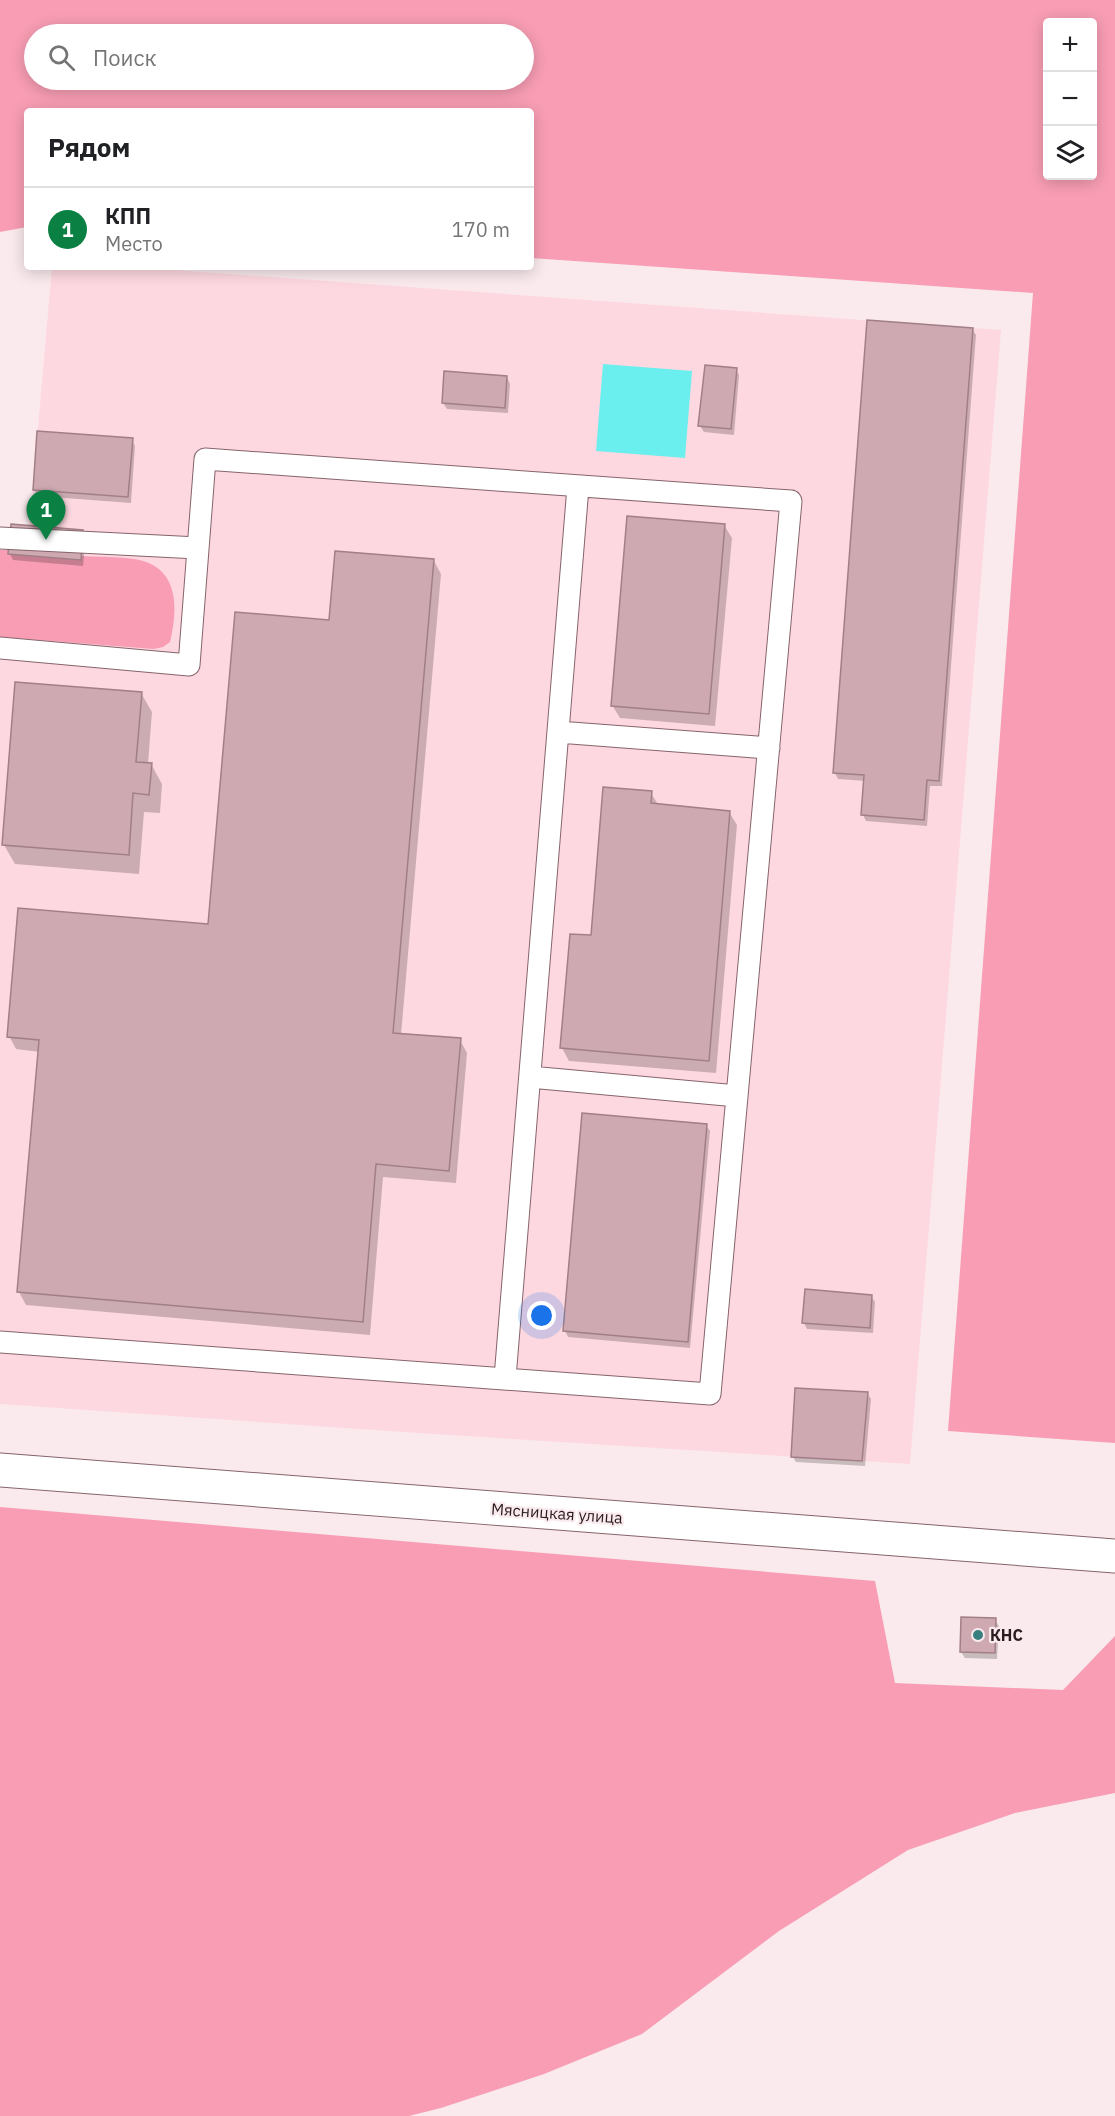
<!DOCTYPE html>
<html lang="ru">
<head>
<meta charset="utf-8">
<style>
	:root { --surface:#fff; --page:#f2f2f2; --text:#202124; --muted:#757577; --line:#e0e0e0; --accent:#0b8043 }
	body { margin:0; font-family:"IBM Plex Sans",sans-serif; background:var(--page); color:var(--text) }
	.controls { position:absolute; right:18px; top:18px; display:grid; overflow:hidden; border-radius:6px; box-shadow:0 3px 15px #0003 }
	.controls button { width:54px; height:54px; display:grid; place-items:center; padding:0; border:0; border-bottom:2px solid var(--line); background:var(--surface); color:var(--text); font:30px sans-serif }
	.you { position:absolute; left:542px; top:1316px; width:21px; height:21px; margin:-15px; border:4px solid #fff; border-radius:50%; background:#1a73e8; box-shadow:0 0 0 9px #1a73e833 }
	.badge { display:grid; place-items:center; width:39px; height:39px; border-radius:50%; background:var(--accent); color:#fff; font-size:20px; font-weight:700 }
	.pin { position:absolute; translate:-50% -50px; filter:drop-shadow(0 2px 3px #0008) }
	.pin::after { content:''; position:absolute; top:32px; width:21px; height:18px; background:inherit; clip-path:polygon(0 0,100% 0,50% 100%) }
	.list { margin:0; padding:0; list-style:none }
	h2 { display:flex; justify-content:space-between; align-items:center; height:78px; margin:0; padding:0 24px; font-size:26px }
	h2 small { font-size:20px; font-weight:400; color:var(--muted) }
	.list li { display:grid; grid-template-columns:39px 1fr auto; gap:18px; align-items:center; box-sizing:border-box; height:84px; padding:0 24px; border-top:2px solid var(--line) }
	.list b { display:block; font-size:22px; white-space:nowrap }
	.list p { margin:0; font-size:20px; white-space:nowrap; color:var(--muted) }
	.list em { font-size:20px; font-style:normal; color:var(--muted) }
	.icon { flex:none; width:33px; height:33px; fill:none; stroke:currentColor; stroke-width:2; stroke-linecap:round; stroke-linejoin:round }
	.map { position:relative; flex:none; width:1115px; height:2116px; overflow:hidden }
	.search { position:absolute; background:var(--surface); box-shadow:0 3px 15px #0003; left:24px; top:24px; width:510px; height:66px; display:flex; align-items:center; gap:15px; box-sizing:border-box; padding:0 21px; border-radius:33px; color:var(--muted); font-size:22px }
	.panel { position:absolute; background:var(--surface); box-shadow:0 3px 15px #0003; left:24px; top:108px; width:510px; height:162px; border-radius:6px }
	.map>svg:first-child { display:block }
	.built { fill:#fed8e0 }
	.green { fill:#f89db4; fill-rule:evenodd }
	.water { fill:#6aefee }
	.shadow { fill:#0003 }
	.building { fill:#cea9b1; stroke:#a27f87; stroke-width:1.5 }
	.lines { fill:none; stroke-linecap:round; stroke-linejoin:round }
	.lane-casing { stroke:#85646b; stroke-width:23 }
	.street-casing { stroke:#85646b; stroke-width:35 }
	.lane { stroke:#fff; stroke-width:21 }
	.street { stroke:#fff; stroke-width:33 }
	.poi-dot { fill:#37807f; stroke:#faeaed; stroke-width:2 }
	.labels { text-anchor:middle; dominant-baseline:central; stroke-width:4.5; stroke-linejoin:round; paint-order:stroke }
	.street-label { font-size:16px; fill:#2a1c20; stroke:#faeaed }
	.poi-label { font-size:16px; font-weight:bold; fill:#2a1c20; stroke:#faeaed; text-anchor:start }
</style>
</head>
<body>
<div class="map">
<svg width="1115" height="2116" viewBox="0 0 1115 2116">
	<rect width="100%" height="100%" fill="#faeaed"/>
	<path class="built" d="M52,267H133L1001,330L910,1464L403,1432L0,1404V623L21,624Z"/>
	<path class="green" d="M0,0H1115V1443L948,1431L1033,293L531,258V111H27V227L0,232ZM1092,22V176H1048V22ZM524,34V80H34V34Z
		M0,550H9V554L80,560L81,556C98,557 131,556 146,562C180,574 177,613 170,642L163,647L154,649L0,637Z
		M0,1507L875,1581L895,1683L1063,1690L1115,1636V1793L1015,1813L908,1850L779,1931L642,2034L544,2074L441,2108L409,2116H0Z"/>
	<path class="water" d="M603,364L692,371L685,458L596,451Z"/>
	<path class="shadow" d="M972,329L976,335L942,786H930L927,826L866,821L863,815L866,781L838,779L835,773Z
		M736,369L739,375L734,435L704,432L700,426Z
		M507,377L510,384L508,413L447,409L443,403Z
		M132,440L135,446L131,503L38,496L34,490Z
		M724,525L732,538L715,726L620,718L612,705Z
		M86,537L83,566L13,560L10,554Z
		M434,561L441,574L401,1035L460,1040L467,1053L456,1183L383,1177L370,1335L26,1305L19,1292L40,1052L16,1049L9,1036L209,926L331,622Z
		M141,693L152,712L148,764H151L162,784L160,813L144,812L139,874L15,864L4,845Z
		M651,793L659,806L729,812L737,825L716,1073L569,1061L562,1048Z
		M706,1125L710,1131L690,1348L568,1337L565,1331Z
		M871,1296L875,1302L873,1333L807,1329L804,1323Z
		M867,1393L871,1399L865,1466L796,1462L792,1456Z
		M995,1620L999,1626L997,1659L965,1658L961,1652Z"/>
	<path class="building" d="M867,320L973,328L939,781L927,780L924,820L861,815L864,775L833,773Z
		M705,365L737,368L731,429L698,426Z
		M444,371L507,376L505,408L442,403Z
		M37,431L133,438L128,497L33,490Z
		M627,516L725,524L709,714L611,706Z
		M11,524L83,530L81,560L8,554Z
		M335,551L434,559L393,1033L461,1038L449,1171L376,1164L363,1322L17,1292L39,1040L7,1037L18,908L208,924L235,612L329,620Z
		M15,682L142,692L136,762L152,763L149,795L133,793L129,855L2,845Z
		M603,787L652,791L651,803L730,811L709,1061L560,1048L570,934L591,935Z
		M582,1113L707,1124L688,1342L563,1331Z
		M805,1289L872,1295L870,1328L802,1323Z
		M795,1388L868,1392L862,1461L791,1457Z
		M961,1617L996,1618L995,1653L960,1652Z"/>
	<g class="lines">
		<defs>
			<path id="lane" d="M0,538L198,548
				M0,648L189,665L205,459L791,501L710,1394L0,1342
				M558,732L769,748
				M530,1077L737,1096
				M505,1378L578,487"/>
			<path id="street" d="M0,1470L1115,1556"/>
		</defs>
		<use href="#lane" class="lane-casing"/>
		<use href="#street" class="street-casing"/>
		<use href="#lane" class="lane"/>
		<use href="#street" class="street"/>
	</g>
	<circle class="poi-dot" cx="978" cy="1635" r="6"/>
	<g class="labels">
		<g class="street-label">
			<text transform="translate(557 1513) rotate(4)">Мясницкая улица</text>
		</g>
		<g class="poi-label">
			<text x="990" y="1635">КНС</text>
		</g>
	</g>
</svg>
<div class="controls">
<button>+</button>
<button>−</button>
<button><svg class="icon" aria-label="layers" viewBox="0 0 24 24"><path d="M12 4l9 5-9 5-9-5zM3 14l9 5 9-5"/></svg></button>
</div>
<div class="you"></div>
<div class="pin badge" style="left:46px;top:540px">1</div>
<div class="search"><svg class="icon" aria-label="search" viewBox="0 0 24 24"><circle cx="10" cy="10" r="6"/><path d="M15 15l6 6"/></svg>Поиск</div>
<section class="panel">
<h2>Рядом<small></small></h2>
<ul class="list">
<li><span class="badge">1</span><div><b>КПП</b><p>Место</p></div><em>170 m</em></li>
</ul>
</section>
</div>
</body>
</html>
